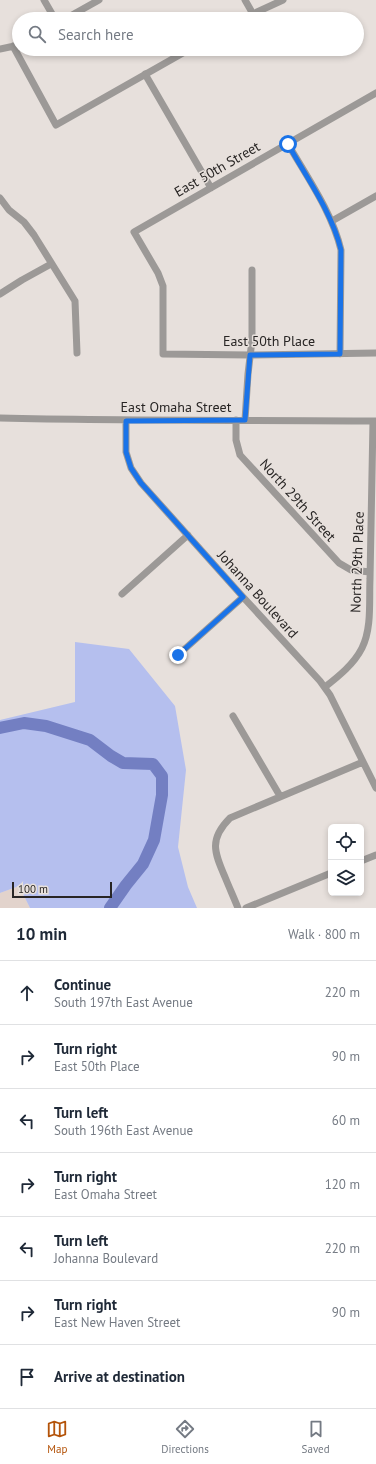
<!DOCTYPE html>
<html lang="en">
<head>
<meta charset="utf-8">
<style>
	:root { --surface:#fff; --page:#f6f6f7; --text:#1f2937; --muted:#747a83; --line:#e0e1e3; --accent:#b45309 }
	body { margin:0; font-family:"PT Sans",sans-serif; background:var(--page); color:var(--text) }
	.controls { position:absolute; right:12px; bottom:12px; display:grid; overflow:hidden; border-radius:6px; box-shadow:0 2px 6px #0003 }
	.controls button { width:36px; height:36px; display:grid; place-items:center; padding:0; border:0; border-bottom:1px solid var(--line); background:var(--surface); color:var(--text); font:20px sans-serif }
	.scale { position:absolute; left:12px; bottom:10px; width:100px; box-sizing:border-box; padding-left:4px; border:2px solid #282524; border-top:0; font-size:11px; line-height:14px; white-space:nowrap; color:#282524; -webkit-text-stroke:3px #e7e0dc; paint-order:stroke }
	.stop { position:absolute; width:12px; height:12px; margin:-9px; border:3px solid #1a73e8; border-radius:50%; background:#fff }
	.stop.end { background:#1a73e8; border-color:#fff; box-shadow:0 1px 4px #0008 }
	.list { margin:0; padding:0; list-style:none }
	h2 { display:flex; justify-content:space-between; align-items:center; height:52px; margin:0; padding:0 16px; font-size:17px }
	h2 small { font-size:13px; font-weight:400; color:var(--muted) }
	.list li { display:grid; grid-template-columns:26px 1fr auto; gap:12px; align-items:center; box-sizing:border-box; height:64px; padding:0 16px; border-top:1px solid var(--line) }
	.list b { display:block; font-size:15px; white-space:nowrap }
	.list p { margin:0; font-size:13px; white-space:nowrap; color:var(--muted) }
	.list em { font-size:13px; font-style:normal; color:var(--muted) }
	.icon { flex:none; width:22px; height:22px; fill:none; stroke:currentColor; stroke-width:2; stroke-linecap:round; stroke-linejoin:round }
	.map { position:relative; flex:none; width:376px; height:908px; overflow:hidden }
	.search { position:absolute; background:var(--surface); box-shadow:0 2px 6px #0003; left:12px; right:12px; top:12px; height:44px; display:flex; align-items:center; gap:10px; box-sizing:border-box; padding:0 14px; border-radius:22px; color:var(--muted); font-size:15px }
	.sheet { height:500px; background:var(--surface) }
	nav { display:flex; justify-content:space-around; align-items:center; box-sizing:border-box; height:56px; border-top:1px solid var(--line); background:var(--surface); font-size:11px; color:var(--muted) }
	nav a { display:grid; justify-items:center; gap:2px }
	nav .on { color:var(--accent) }
	.map>svg:first-child { display:block }
	.built { fill:#e2d3cc }
	.green { fill:#b5bfee }
	.lines { fill:none; stroke-linecap:round; stroke-linejoin:round }
	.river { stroke:#737fc2; stroke-width:12 }
	.minor { stroke:#9c9997; stroke-width:7 }
	.route { stroke:#1a73e8; stroke-width:5 }
	.labels { text-anchor:middle; dominant-baseline:central; stroke-width:3; stroke-linejoin:round; paint-order:stroke }
	.street-label { font-size:14px; fill:#282524; stroke:#e7e0dc }
</style>
</head>
<body>
<div class="map">
<svg width="376" height="908" viewBox="0 0 376 908">
	<rect width="100%" height="100%" fill="#e7e0dc"/>
	<path class="built" d="M19,886L30,908H0V893Z"/>
	<path class="green" d="M75,642L129,649L175,706L186,770L178,847L188,887L197,908H30L19,886L0,893V720L75,702Z"/>
	<g class="lines">
		<path class="river" d="M0,728L24,723L46,726L90,740L111,756L123,763L153,764L162,776V795L154,840L143,864L126,885L110,908"/>
		<path class="minor" d="M44,0L55,19
			M245,0L253,14
			M65,19L99,0
			M242,19L283,0
			M13,46L56,125L190,49
			M0,49L19,45
			M145,74L211,188
			M376,93L134,232L158,273L163,286V354L250,355L376,353
			M288,144C307,177 332,212 341,250L340,354
			M0,198L9,210L24,222L34,235L75,301L77,353
			M332,221L376,196
			M0,294L22,280L51,264
			M0,418C125,421 251,420 376,421
			M236,420V440L240,455L339,563L351,570L370,572
			M245,420L248,374L252,340V270
			M126,421V452L131,468L141,483L243,597L320,681L330,695L376,788
			M122,594L188,535
			M178,655L243,597
			M325,687C339,676 354,664 362,648C372,628 369,601 370,579C371,526 372,474 373,421
			M233,716L280,796
			M361,861L376,855
			M238,908C234,898 229,887 225,877C214,852 209,839 230,818L363,762
			M246,908L331,873"/>
	</g>
	<g class="lines">
		<path class="route" d="M178,655L243,597L141,483L131,468L126,452V421L245,420L250,355L340,354L341,250C332,212 306,177 288,144"/>
	</g>
	<g class="labels">
		<g class="street-label">
			<text transform="translate(217 169) rotate(-30)">East 50th Street</text>
			<text x="269" y="341">East 50th Place</text>
			<text x="176" y="407">East Omaha Street</text>
			<text transform="translate(298 500) rotate(48)">North 29th Street</text>
			<text transform="translate(357 562) rotate(-88)">North 29th Place</text>
			<text transform="translate(258 594) rotate(48)">Johanna Boulevard</text>
		</g>
	</g>
</svg>
<div class="controls">
<button><svg class="icon" aria-label="locate" viewBox="0 0 24 24"><circle cx="12" cy="12" r="6"/><path d="M12 2v4M12 18v4M2 12h4M18 12h4"/></svg></button>
<button><svg class="icon" aria-label="layers" viewBox="0 0 24 24"><path d="M12 4l9 5-9 5-9-5zM3 14l9 5 9-5"/></svg></button>
</div>
<div class="scale">100 m</div>
<div class="stop" style="left:288px;top:144px"></div>
<div class="stop end" style="left:178px;top:655px"></div>
<div class="search"><svg class="icon" aria-label="search" viewBox="0 0 24 24"><circle cx="10" cy="10" r="6"/><path d="M15 15l6 6"/></svg>Search here</div>
</div>
<section class="sheet">
<h2>10 min<small>Walk · 800 m</small></h2>
<ul class="list">
<li><svg class="icon" aria-label="ahead" viewBox="0 0 24 24"><path d="M12 20V5M6 11l6-6 6 6"/></svg><div><b>Continue</b><p>South 197th East Avenue</p></div><em>220 m</em></li>
<li><svg class="icon" aria-label="right" viewBox="0 0 24 24"><path d="M7 20v-9h11M14 6l5 5-5 5"/></svg><div><b>Turn right</b><p>East 50th Place</p></div><em>90 m</em></li>
<li><svg class="icon" aria-label="left" viewBox="0 0 24 24"><path d="M17 20v-9H6M10 6l-5 5 5 5"/></svg><div><b>Turn left</b><p>South 196th East Avenue</p></div><em>60 m</em></li>
<li><svg class="icon" aria-label="right" viewBox="0 0 24 24"><path d="M7 20v-9h11M14 6l5 5-5 5"/></svg><div><b>Turn right</b><p>East Omaha Street</p></div><em>120 m</em></li>
<li><svg class="icon" aria-label="left" viewBox="0 0 24 24"><path d="M17 20v-9H6M10 6l-5 5 5 5"/></svg><div><b>Turn left</b><p>Johanna Boulevard</p></div><em>220 m</em></li>
<li><svg class="icon" aria-label="right" viewBox="0 0 24 24"><path d="M7 20v-9h11M14 6l5 5-5 5"/></svg><div><b>Turn right</b><p>East New Haven Street</p></div><em>90 m</em></li>
<li><svg class="icon" aria-label="arrive" viewBox="0 0 24 24"><path d="M6 21V4h12l-3 4 3 4H6"/></svg><div><b>Arrive at destination</b></div></li>
</ul>
</section>
<nav>
<a class="on"><svg class="icon" aria-label="map" viewBox="0 0 24 24"><path d="M3 6l6-2 6 2 6-2v14l-6 2-6-2-6 2zM9 4v14M15 6v14"/></svg>Map</a>
<a><svg class="icon" aria-label="directions" viewBox="0 0 24 24"><path d="M12 3l9 9-9 9-9-9zM9 14v-3h6M13 9l2 2-2 2"/></svg>Directions</a>
<a><svg class="icon" aria-label="saved" viewBox="0 0 24 24"><path d="M7 4h10v16l-5-4-5 4z"/></svg>Saved</a>
</nav>
</body>
</html>
